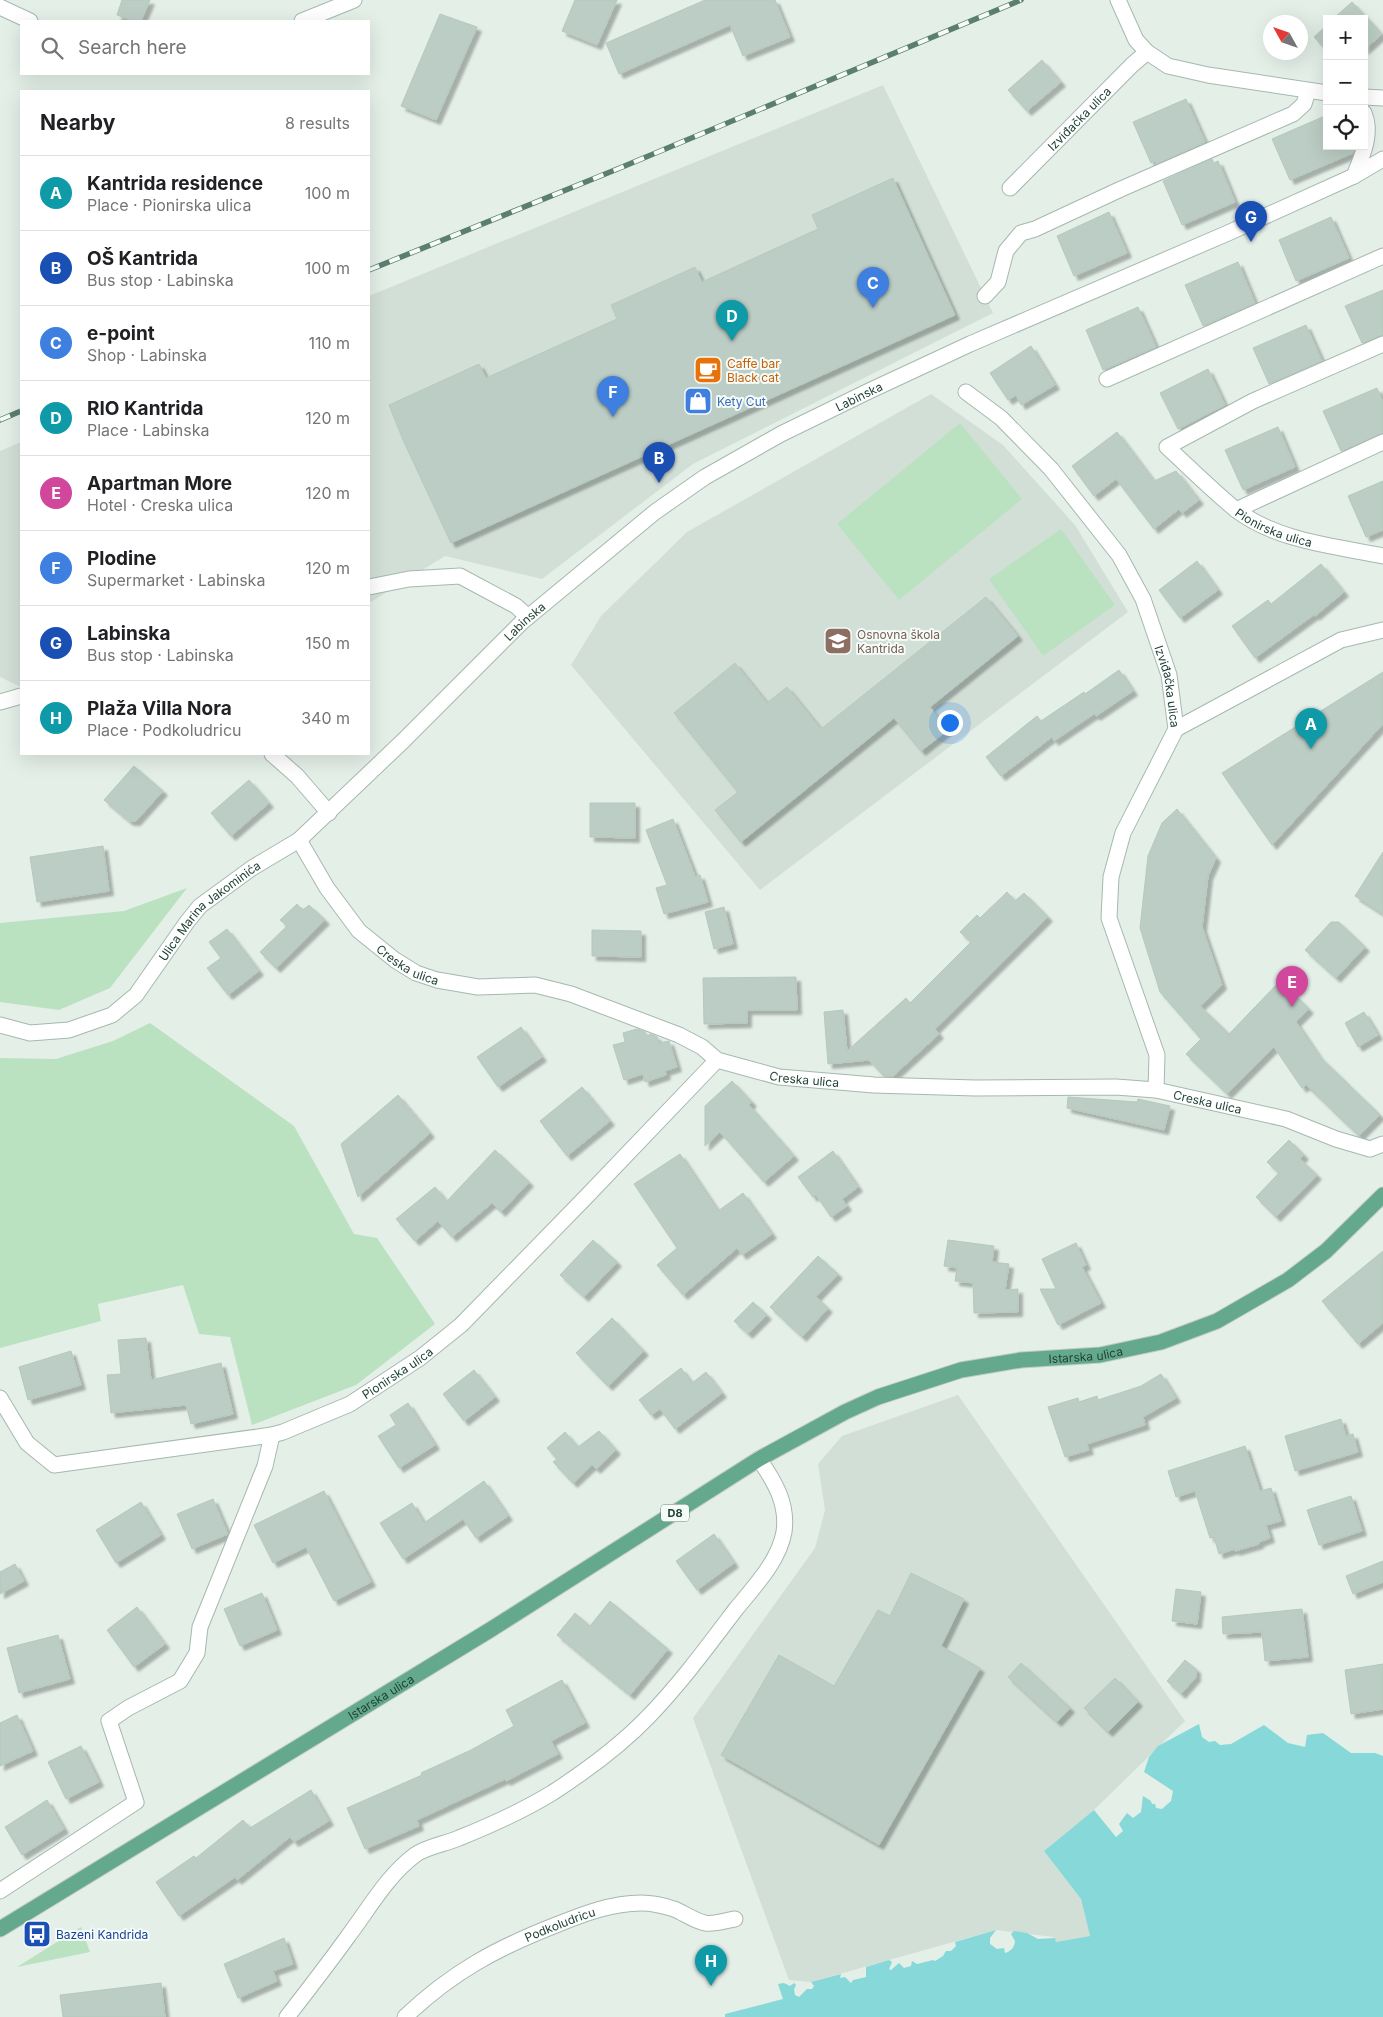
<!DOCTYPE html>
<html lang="en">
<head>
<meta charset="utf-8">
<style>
	:root { --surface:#fff; --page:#f2f2f2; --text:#202124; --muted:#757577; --line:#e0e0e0; --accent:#843f38 }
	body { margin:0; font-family:Inter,sans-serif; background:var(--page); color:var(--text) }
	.controls { position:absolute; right:15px; top:15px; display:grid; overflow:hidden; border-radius:0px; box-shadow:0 5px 20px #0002 }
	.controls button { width:45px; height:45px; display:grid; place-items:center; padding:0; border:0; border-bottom:1px solid var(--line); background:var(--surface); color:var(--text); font:25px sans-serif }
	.compass { position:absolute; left:1263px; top:15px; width:45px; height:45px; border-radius:50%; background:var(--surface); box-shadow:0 5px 20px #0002; rotate:310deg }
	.you { position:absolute; left:949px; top:722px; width:18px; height:18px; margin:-12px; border:4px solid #fff; border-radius:50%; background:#1a73e8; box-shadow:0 0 0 8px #1a73e833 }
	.badge { display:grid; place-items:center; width:32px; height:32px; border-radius:50%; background:var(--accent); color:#fff; font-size:16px; font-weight:700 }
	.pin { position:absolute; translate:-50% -41px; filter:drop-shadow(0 1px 2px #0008) }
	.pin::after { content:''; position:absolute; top:26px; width:18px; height:15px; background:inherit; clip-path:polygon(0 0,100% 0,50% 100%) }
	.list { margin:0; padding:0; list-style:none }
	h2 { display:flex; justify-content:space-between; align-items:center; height:65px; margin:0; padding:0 20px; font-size:21px }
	h2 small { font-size:16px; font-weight:400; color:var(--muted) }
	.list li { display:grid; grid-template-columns:32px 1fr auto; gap:15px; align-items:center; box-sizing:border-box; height:75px; padding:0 20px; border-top:1px solid var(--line) }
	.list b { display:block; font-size:19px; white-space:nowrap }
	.list p { margin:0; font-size:16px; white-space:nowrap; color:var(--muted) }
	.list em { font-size:16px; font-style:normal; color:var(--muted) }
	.icon { flex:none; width:28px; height:28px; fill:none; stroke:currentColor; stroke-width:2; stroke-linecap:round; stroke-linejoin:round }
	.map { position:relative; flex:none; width:1383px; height:2017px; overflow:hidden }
	.search { position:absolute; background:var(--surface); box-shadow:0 5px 20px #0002; left:20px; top:20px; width:350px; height:55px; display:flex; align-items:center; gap:12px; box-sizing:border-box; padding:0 18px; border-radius:0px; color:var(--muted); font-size:19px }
	.panel { position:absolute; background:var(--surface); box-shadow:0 5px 20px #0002; left:20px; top:90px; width:350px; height:665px; border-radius:0px }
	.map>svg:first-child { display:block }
	.built { fill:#d2dfd7 }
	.green { fill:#bae2c0 }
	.water { fill:#86d8d9 }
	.building { fill:#bbcdc4; stroke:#b5c9be; filter:url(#shadow) }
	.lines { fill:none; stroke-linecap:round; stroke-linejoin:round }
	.minor-casing { stroke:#a6b8af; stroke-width:17 }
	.primary-casing { stroke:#c1cac6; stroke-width:17 }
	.minor { stroke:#fff; stroke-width:15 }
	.primary { stroke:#64a98e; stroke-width:15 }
	.rail-casing { stroke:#5b7e70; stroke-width:5.5 }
	.rail { stroke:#f5fbf7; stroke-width:4; stroke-dasharray:11; stroke-linecap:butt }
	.labels { text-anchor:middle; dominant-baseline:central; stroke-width:4; stroke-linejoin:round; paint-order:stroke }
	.shield { fill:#f5fbf7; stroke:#617a6f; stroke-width:1 }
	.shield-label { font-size:11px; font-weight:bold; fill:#214335 }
	.street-label { font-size:12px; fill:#214335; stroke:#f5fbf7 }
	.food-label { font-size:12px; fill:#c56008; stroke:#f5fbf7; text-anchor:start }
	.shop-label { font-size:12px; fill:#366cbe; stroke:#f5fbf7; text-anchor:start }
	.education-label { font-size:12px; fill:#785e54; stroke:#f5fbf7; text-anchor:start }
	.transit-label { font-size:12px; fill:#164399; stroke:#f5fbf7; text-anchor:start }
</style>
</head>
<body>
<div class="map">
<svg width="1383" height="2017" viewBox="0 0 1383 2017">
	<defs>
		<filter id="shadow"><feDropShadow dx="4.5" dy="4.5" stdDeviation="1" flood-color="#0004"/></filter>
	</defs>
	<rect width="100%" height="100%" fill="#e4efe8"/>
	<path class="built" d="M883,85L993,313L693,464L542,579L445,556L369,603V296Z
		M931,394L1003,445L1075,525L1128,612L760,890L571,665L601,616L687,532Z
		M21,442V687L0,677V451Z
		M958,1395L1185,1721L1094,1810L1044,1851L1081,1899L1090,1936L1056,1942L1054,1937L996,1930L811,1982L789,1980L693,1718L815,1548L825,1510L818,1464L842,1436Z"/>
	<path class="green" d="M960,423L1022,499L899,600L837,524Z
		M1061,529L1115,605L1043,656L989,579Z
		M187,888L110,988L59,1010L0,1002V923L124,911Z
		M150,1023L294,1126L354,1234L377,1238L435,1324L356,1385L252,1425L230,1337L199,1334L183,1285L98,1304L101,1321L0,1348V1058L56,1059L113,1041Z
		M81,1927L90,1952L17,1967Z"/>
	<path class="water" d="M1199,1724L1202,1737L1209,1742L1215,1741L1220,1745L1231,1744L1264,1725L1288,1743L1305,1747L1307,1735L1323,1733L1351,1753H1375L1383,1756V2017H725V2014L783,1999L778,1984L784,1983L790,1986L794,1983L796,1985L794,1989L795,1995L799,1997L807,1989H812L814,1986L811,1982L841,1974L840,1978L845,1977L851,1983L853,1980L866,1977V1967L889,1960L892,1962L889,1969L891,1970L899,1963L904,1968L911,1966L912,1961L917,1964L933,1960L935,1961L943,1956L946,1951H951L956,1946L955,1942L996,1930L990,1938V1944L997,1949L1004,1948L1005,1953C1010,1952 1015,1947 1015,1941L1011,1934L1014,1931L1027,1933L1038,1939L1055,1938L1056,1942L1090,1936L1081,1899L1044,1851L1094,1810L1116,1837L1123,1831L1119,1824L1127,1813L1133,1818L1141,1812L1143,1796L1151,1801L1152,1804H1155L1156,1808L1162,1809L1171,1801L1173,1791L1144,1772L1149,1757L1158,1746Z"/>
	<path class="building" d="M122,0H150L141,21H134L117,15Z
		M575,0H617L597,45L562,31Z
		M705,0H775L790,37L743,56L730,25L619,74L606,43Z
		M1352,2L1382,34L1364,50V19H1333Z
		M440,14L477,27L436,120L401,106Z
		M1327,25V51L1314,37Z
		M1042,60L1061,82L1027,111L1008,90Z
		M1186,99L1205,142L1156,164L1155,161L1151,163L1133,122Z
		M1327,115V146H1355L1353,153L1290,180L1272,139Z
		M1212,159L1214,163L1218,161L1235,202L1182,225L1163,181Z
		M893,178L955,315L451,543L403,440L389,405L479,364L486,378L617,319L611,305L695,267L702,282L818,229L812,215Z
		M1109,212L1127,253L1074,276L1057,236Z
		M1331,217L1349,258L1296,281L1279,240Z
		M1238,262L1255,303L1203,326L1185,285Z
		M1383,290V335L1362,343L1345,306Z
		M1138,307L1156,347L1103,370L1086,330Z
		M1306,325L1322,361L1269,384L1253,348Z
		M1031,346L1055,385L1021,405L1016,395L1008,400L990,373Z
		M1208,369L1225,405L1178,429L1160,393Z
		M1377,388L1383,403V433L1341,451L1323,411Z
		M1278,427L1295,467L1243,490L1225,450Z
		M1117,432L1154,481L1176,471L1199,500L1182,513L1179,509L1154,529L1116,479L1094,496L1072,466Z
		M1383,481V530L1366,537L1348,496Z
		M1197,561L1218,590L1180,618L1159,590Z
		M1321,564L1344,592L1315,616V614L1255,658L1232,626L1268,600L1271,604Z
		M986,597L1018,636L930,707L948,730L921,751L894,718L741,842L715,810L738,792L674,713L735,663L767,703L787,687L821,729Z
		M1119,670L1133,691L1096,716L1094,714L1054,741L1052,737L1001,776L986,757L1037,716L1041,721L1084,692L1085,694Z
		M1383,672V724L1272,845L1222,773Z
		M134,766L163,791L136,821H129L104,800Z
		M249,780L269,803L231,836L211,813Z
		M590,803H635V838L590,837Z
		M1177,809L1216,858L1208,876L1202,927L1222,985L1200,1006L1229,1034L1280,981L1309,1009L1296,1022L1319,1056L1380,1115L1359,1136L1306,1085L1302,1088L1274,1047L1227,1094L1186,1054L1201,1039L1160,992L1140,928L1148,856L1162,823Z
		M673,819L695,876L700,875L708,902L664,914L656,888L667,885L646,830Z
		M103,846L109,891L37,902L30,857Z
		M1383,852V914L1355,896Z
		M1007,892L1015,901L1024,893L1048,917L935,1029L939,1034L893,1076H884L869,1060L828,1064L824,1012L843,1010L847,1051L906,998L910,1003L971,942L960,932L977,915L980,918Z
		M297,904L303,910L309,905L325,920L276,968L260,952L287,926L280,920Z
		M724,907L733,944L714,949L705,912Z
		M1331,922H1339L1365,947L1336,978L1305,950Z
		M227,929L259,971L228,995L207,968L221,958L209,942Z
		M592,930L641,931V957L592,956Z
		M796,977L797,1010H747V1023L704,1024L703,978Z
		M1364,1012L1378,1035L1358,1047L1345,1023Z
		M521,1027L542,1057L498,1087L477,1057Z
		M637,1029L645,1032L647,1036L651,1034L657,1037L659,1043L669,1041L677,1067L665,1071L666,1075L645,1082L643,1074L624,1080L613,1045L625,1042L623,1033Z
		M732,1081L752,1102L749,1105L794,1156L764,1182L720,1132L705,1146V1106Z
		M582,1087L610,1121L567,1156L540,1121Z
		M398,1095L430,1133L358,1197L341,1144Z
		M1068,1097L1137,1102L1138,1099L1170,1106L1164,1130L1067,1108Z
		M1289,1140L1304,1155L1300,1159L1317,1175L1276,1217L1256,1197L1279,1173L1267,1162Z
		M495,1150L529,1182L501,1212L492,1203L452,1237L438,1221L415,1241L396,1219L435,1187L447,1201Z
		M833,1151L858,1187L842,1199L847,1206L831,1217L816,1195L813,1197L798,1177Z
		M680,1154L718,1211L743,1193L772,1234L742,1255L737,1248L683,1295L657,1265L677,1248L634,1184Z
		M593,1240L617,1262L584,1297L560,1275Z
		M948,1240L994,1246L992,1262L1009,1264L1005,1290L1018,1289V1312L974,1313L973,1283L955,1281L957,1268L944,1266Z
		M1076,1243L1086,1265L1082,1267L1101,1303L1058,1325L1040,1289H1056L1042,1259Z
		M1383,1251V1323L1358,1344L1322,1301Z
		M818,1256L838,1274L816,1297L828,1308L802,1337L770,1307Z
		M753,1302L767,1315L748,1334L734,1321Z
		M612,1318L644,1351L608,1386L576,1353Z
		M146,1338L151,1380L221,1363L233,1414L191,1424L186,1405L111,1413L107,1375L121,1374L118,1340Z
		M71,1351L81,1385L28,1400L19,1367Z
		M681,1368L692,1383L706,1372L722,1393L675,1429L660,1409L651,1415L639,1400Z
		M474,1370L495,1397L464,1421L443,1394Z
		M1161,1374L1176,1398L1143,1417L1145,1425L1087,1444L1089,1450L1065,1457L1048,1407L1078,1398L1079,1402L1097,1396L1098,1400L1141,1386Z
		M408,1403L435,1445L399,1468L378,1436L396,1425L390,1415Z
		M1341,1419L1346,1436L1353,1434L1358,1452L1295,1471L1285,1436Z
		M599,1431L616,1450L596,1469L592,1465L573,1483L553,1462L557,1459L547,1448L565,1432L578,1447Z
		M1245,1446L1260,1491L1271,1488L1281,1521L1266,1525L1270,1538L1259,1542V1544L1235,1551V1549L1219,1554L1214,1537L1210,1538L1195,1491L1176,1497L1168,1471Z
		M484,1481L508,1516L476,1538L463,1519L403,1559L380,1523L412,1503L424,1523Z
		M324,1491L371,1582L334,1601L306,1547L273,1563L254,1525Z
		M1351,1496L1362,1531L1319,1545L1307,1510Z
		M213,1499L228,1534L192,1549L177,1514Z
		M141,1502L161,1535L116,1563L96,1530Z
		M714,1534L734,1563L697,1590L676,1561Z
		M1383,1561V1582L1353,1594L1346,1576Z
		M15,1564L24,1581L0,1594V1572Z
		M911,1573L964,1599L941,1646L980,1668L879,1845L721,1755L779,1655L834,1686L878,1610L890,1616Z
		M1176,1589L1201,1592L1197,1624L1172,1621Z
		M262,1593L277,1630L240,1646L224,1609Z
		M610,1601L668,1649L630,1695L557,1635L575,1613L590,1626Z
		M137,1607L165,1644L134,1667L107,1630Z
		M1302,1609L1308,1657L1265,1661L1262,1632L1223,1634L1222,1617Z
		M58,1635L70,1679L19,1693L7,1648Z
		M1185,1660L1196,1669V1677L1181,1694L1167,1681Z
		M1021,1663L1070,1708L1057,1722L1008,1677Z
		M1383,1664V1709L1351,1714L1345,1670Z
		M1115,1678L1138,1702L1108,1732L1084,1708Z
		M562,1680L585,1723L551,1741L558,1754L506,1781L505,1779L417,1820L419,1826L365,1849L347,1808L422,1775L421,1773L471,1750L514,1726L506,1710Z
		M17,1715L33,1751L0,1766V1723Z
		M81,1746L99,1782L66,1799L48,1762Z
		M311,1790L329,1821L294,1842L290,1837L237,1880L235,1877L179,1916L156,1882L194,1856L196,1858L243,1820L250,1828Z
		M47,1800L64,1829L22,1855L5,1827Z
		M284,1938L293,1964L273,1971L277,1981L238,1998L224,1964Z
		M161,1983L165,2017H63L60,1995Z"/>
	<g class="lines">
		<defs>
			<g id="minor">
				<path d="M1118,0L1136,40L1147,52L1168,66L1208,75L1327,93"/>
				<path d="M0,7L30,21"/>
				<path d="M302,21L354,0"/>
				<path d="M1364,97L1383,98"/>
				<path d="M1354,176C1362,156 1373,134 1364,113"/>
				<path id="s1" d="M1010,188L1132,65L1147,52"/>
				<path d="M985,296L998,282L1006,251L1021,233L1035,229L1121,189L1293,114L1304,104L1308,91"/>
				<path id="s2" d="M1383,344L1253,401L1167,447C1190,468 1212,490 1235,509C1276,541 1334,546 1383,556"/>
				<path d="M1107,379L1383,256"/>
				<path id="s3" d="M966,392L1001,418L1051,469L1119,555L1143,599L1169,675L1176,729L1123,833L1111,877L1109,918L1157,1055L1156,1090"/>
				<path d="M1236,510L1383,442"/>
				<path d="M369,587L409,579L460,576L516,606L528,617"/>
				<path d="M0,702L21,696"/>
				<path d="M1176,729L1341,640L1383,630"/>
				<path d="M272,754L297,776L329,813"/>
				<path id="s4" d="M299,840L327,888L359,931L395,960L416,973L437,980L478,987L535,985L571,994L679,1035L702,1047L717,1060L779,1077L874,1085L975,1088L1116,1087L1156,1090L1286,1119L1336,1139L1370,1149L1383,1144"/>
				<path id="s5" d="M0,1025L30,1033L69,1030L112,1015L136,995L187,922L200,906L252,868L299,840L403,741L522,622L655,512L705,477L781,434L867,392L970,344L1228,233L1354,176L1383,159"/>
				<path id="s6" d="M0,1398L27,1443L54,1465L272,1435L283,1432L350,1404L420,1358L461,1325L586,1197L717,1060"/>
				<path d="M0,1891L136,1802L109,1721L128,1708L180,1681L197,1653L200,1627L265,1466L272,1435"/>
				<path d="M287,2017C308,1990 329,1963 349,1935C370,1907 387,1876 415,1855C426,1847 445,1844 459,1838C489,1826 524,1810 552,1793C586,1771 620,1746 648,1717C680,1684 708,1646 736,1609C754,1587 779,1561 784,1532C788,1504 775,1482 759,1459"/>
				<path id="s7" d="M405,2017C452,1972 497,1948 556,1925C583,1914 612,1903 641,1903C651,1903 665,1906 674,1909C684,1913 695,1921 705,1923C714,1925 727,1920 735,1919"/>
			</g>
			<g id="primary">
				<path id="s8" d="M0,1929L490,1630L759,1459L845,1412L878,1397L961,1370L1021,1360L1100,1355L1161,1342L1217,1321L1288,1280L1326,1251L1383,1195"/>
			</g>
		</defs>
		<use href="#minor" class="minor-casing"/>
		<use href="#primary" class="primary-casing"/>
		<use href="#minor" class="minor"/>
		<use href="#primary" class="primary"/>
		<defs>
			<path id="rail" d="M369,270L615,170L1021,0
				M0,420L21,411"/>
		</defs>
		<use href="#rail" class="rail-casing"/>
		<use href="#rail" class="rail"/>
	</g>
	<defs>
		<symbol id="cafe-square" viewBox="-11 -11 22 22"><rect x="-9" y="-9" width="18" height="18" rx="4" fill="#e8710a" stroke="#f5fbf7"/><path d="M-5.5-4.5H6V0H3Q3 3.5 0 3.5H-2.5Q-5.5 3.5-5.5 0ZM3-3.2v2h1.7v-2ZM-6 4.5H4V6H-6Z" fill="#fff"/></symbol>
		<symbol id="shop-square" viewBox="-11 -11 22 22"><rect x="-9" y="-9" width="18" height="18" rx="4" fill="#3f7fe0" stroke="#f5fbf7"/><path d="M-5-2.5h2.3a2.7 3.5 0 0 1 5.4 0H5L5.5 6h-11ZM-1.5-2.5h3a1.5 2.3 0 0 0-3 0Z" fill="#fff"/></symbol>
		<symbol id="school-square" viewBox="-11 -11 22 22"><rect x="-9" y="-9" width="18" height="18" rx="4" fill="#8d6e63" stroke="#f5fbf7"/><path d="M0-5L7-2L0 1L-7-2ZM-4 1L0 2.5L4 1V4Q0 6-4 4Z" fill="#fff"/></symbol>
		<symbol id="bus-square" viewBox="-11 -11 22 22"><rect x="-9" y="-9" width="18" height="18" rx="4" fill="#1a4fb4" stroke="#f5fbf7"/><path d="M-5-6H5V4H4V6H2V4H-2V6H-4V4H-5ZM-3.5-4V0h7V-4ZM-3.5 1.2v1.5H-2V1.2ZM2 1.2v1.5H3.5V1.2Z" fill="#fff"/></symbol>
	</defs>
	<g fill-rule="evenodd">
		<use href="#cafe-square" x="692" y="354" width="32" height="32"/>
		<use href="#shop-square" x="682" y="385" width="32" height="32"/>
		<use href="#school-square" x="822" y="625" width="32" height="32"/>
		<use href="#bus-square" x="21" y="1918" width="32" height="32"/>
	</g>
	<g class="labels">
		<rect class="shield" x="661" y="1504.5" width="28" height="17" rx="4"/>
		<g class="shield-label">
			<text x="675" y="1513">D8</text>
		</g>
		<g class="street-label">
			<text stroke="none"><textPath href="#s1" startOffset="98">Izviđačka ulica</textPath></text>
			<text stroke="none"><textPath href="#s5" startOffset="1095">Labinska</textPath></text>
			<text stroke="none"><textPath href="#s2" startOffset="375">Pionirska ulica</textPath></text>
			<text stroke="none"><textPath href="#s5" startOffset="690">Labinska</textPath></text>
			<text stroke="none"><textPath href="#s3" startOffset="366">Izviđačka ulica</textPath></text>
			<text stroke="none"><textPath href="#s5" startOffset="260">Ulica Marina Jakominića</textPath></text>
			<text stroke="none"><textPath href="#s4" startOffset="169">Creska ulica</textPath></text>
			<text stroke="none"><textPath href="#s4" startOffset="589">Creska ulica</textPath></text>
			<text stroke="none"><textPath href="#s4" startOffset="994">Creska ulica</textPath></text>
			<text stroke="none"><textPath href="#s8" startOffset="1240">Istarska ulica</textPath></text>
			<text stroke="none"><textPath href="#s6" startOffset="448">Pionirska ulica</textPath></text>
			<text stroke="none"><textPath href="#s8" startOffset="446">Istarska ulica</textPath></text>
			<text stroke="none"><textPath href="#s7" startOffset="182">Podkoludricu</textPath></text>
		</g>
		<g class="food-label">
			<text x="727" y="363">Caffe bar<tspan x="727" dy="14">Black cat</tspan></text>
		</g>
		<g class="shop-label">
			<text x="717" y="401">Kety Cut</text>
		</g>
		<g class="education-label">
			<text x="857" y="634">Osnovna škola<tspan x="857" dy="14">Kantrida</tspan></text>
		</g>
		<g class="transit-label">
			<text x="56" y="1934">Bazeni Kandrida</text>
		</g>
	</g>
</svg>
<div class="controls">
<button>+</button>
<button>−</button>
<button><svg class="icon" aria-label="locate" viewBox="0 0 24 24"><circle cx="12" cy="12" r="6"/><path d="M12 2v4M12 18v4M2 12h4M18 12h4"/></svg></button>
</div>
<svg class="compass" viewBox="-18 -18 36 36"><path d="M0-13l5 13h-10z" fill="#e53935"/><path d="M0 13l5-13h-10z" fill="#757577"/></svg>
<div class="you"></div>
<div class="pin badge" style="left:1311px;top:749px;background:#0f9aa8">A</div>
<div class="pin badge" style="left:659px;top:483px;background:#1a4fb4">B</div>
<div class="pin badge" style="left:873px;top:308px;background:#3f7fe0">C</div>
<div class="pin badge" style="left:732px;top:341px;background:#0f9aa8">D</div>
<div class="pin badge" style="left:1292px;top:1007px;background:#d1479c">E</div>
<div class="pin badge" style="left:613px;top:417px;background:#3f7fe0">F</div>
<div class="pin badge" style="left:1251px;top:242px;background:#1a4fb4">G</div>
<div class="pin badge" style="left:711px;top:1986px;background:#0f9aa8">H</div>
<div class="search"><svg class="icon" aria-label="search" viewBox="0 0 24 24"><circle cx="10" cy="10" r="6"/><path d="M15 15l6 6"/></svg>Search here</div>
<section class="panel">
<h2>Nearby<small>8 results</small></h2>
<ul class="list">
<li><span class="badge" style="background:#0f9aa8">A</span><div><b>Kantrida residence</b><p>Place · Pionirska ulica</p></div><em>100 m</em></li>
<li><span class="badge" style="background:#1a4fb4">B</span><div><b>OŠ Kantrida</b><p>Bus stop · Labinska</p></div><em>100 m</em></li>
<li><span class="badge" style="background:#3f7fe0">C</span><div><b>e-point</b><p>Shop · Labinska</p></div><em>110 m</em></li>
<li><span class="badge" style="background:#0f9aa8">D</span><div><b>RIO Kantrida</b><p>Place · Labinska</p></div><em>120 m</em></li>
<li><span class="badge" style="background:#d1479c">E</span><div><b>Apartman More</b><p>Hotel · Creska ulica</p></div><em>120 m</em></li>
<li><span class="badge" style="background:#3f7fe0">F</span><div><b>Plodine</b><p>Supermarket · Labinska</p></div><em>120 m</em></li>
<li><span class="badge" style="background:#1a4fb4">G</span><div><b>Labinska</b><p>Bus stop · Labinska</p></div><em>150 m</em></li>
<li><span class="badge" style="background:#0f9aa8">H</span><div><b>Plaža Villa Nora</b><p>Place · Podkoludricu</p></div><em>340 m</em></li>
</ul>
</section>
</div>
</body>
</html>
